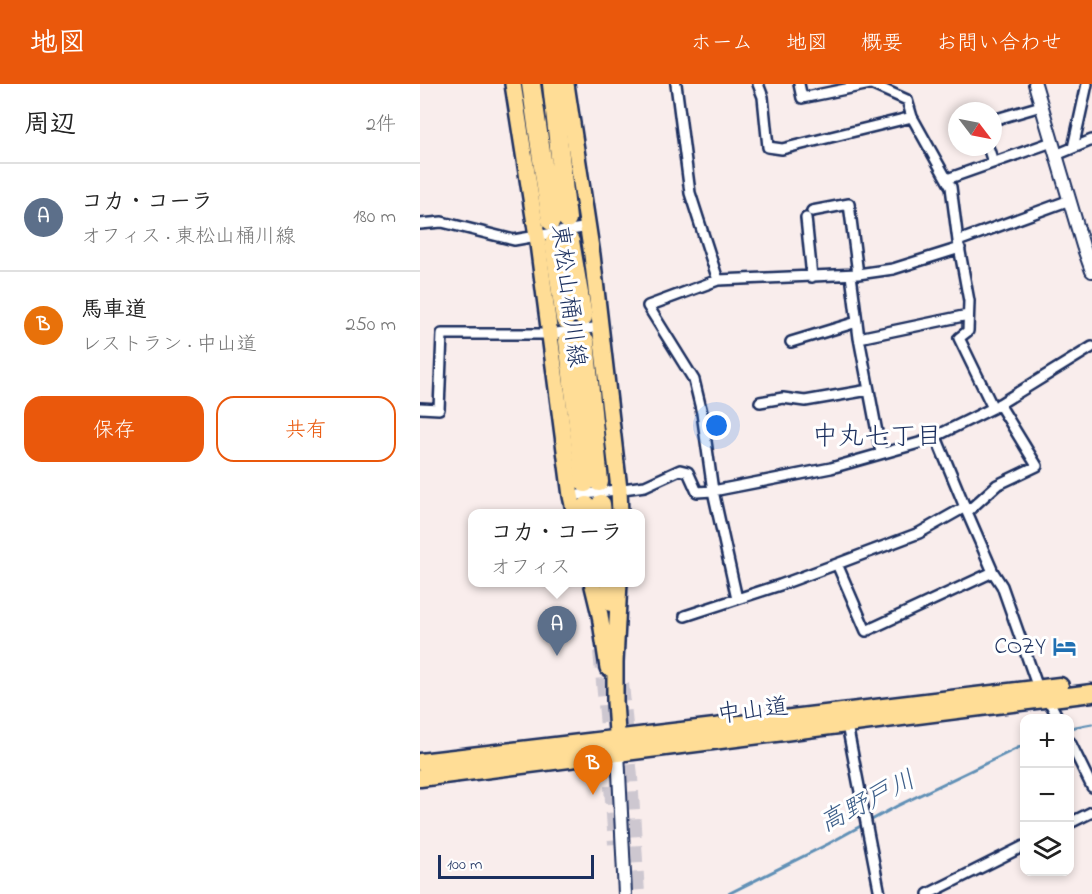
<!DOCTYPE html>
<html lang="ja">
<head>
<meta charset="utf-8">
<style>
	:root { --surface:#fff; --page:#f2f2f2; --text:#222; --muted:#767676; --line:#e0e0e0; --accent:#ea580c }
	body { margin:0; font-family:"Indie Flower","Klee One",sans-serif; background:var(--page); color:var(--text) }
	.controls { position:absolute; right:18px; bottom:18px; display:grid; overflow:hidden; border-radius:12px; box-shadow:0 3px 9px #0003 }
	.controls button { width:54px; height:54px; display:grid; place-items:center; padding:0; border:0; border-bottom:2px solid var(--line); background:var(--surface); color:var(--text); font:30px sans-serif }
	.compass { position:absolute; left:528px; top:18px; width:54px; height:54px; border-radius:50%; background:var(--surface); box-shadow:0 3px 9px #0003; rotate:122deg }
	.scale { position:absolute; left:18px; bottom:15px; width:156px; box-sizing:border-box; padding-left:6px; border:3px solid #1b2f5e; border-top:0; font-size:16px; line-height:21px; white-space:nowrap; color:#1b2f5e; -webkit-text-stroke:4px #fff; paint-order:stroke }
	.you { position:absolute; left:297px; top:342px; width:21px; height:21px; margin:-15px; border:4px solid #fff; border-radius:50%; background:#1a73e8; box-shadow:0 0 0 9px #1a73e833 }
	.badge { display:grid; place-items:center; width:39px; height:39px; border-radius:50%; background:var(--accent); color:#fff; font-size:20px; font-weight:700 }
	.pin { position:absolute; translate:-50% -50px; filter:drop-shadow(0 2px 3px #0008) }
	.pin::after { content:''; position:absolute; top:32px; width:21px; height:18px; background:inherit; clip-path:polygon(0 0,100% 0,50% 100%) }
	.popup { position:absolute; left:48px; top:425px; width:177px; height:78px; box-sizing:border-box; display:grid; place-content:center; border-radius:12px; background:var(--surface); filter:drop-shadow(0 2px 4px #0005); font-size:20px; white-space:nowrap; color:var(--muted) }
	.popup b { font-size:22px; color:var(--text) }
	.popup::after { content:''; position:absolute; left:50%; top:100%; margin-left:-12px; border:12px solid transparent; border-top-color:var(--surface) }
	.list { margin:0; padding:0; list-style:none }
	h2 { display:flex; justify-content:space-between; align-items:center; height:78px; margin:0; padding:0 24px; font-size:26px }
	h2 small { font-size:20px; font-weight:400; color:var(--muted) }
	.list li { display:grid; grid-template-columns:39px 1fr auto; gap:18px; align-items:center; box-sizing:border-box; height:108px; padding:0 24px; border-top:2px solid var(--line) }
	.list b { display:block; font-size:22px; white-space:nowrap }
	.list p { margin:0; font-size:20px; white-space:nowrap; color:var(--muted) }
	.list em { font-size:20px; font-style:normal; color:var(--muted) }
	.actions { display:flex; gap:12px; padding:18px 24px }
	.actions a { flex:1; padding:14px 0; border:2px solid var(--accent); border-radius:18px; text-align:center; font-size:21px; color:var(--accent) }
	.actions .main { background:var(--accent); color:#fff }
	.icon { flex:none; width:33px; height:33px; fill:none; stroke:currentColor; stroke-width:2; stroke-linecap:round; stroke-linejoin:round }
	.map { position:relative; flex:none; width:672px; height:810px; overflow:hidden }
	header { display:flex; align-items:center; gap:36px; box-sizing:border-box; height:84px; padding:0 30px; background:var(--accent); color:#fff }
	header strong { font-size:28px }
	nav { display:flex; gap:33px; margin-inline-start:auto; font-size:21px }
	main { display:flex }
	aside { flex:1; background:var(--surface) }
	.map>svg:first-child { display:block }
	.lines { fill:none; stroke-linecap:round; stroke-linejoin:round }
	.stream { stroke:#6190b6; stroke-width:3 }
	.motorway-tunnel { stroke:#cdc7d0; stroke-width:18; stroke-dasharray:18 9; stroke-linecap:butt }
	.minor-casing { stroke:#1b2f5e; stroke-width:14 }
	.tertiary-casing { stroke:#1b2f5e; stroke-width:16 }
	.primary-casing { stroke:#1b2f5e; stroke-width:20 }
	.trunk-casing { stroke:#1b2f5e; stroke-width:21 }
	.motorway-casing { stroke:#1b2f5e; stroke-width:22 }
	.minor { stroke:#fff; stroke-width:9 }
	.tertiary { stroke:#fff; stroke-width:12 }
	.primary { stroke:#ffdd96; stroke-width:15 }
	.trunk { stroke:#ffdd96; stroke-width:16 }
	.motorway { stroke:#ffdd96; stroke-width:18 }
	.labels { text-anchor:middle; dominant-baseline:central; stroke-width:6; stroke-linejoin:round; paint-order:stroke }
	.street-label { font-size:24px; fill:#1b2f5e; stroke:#fff }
	.poi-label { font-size:24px; fill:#1b2f5e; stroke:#fff; text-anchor:end }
	.neighbourhood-label { font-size:26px; fill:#1b2f5e; stroke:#fff }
	.water-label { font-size:26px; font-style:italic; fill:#3e5f8a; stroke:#fff }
</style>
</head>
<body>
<header>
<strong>地図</strong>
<nav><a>ホーム</a><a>地図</a><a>概要</a><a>お問い合わせ</a></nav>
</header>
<main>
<aside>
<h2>周辺<small>2件</small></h2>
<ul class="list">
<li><span class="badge" style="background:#5c6f8a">A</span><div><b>コカ・コーラ</b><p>オフィス · 東松山桶川線</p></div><em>180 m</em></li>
<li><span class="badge" style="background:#e8710a">B</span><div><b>馬車道</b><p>レストラン · 中山道</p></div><em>250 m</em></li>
</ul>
<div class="actions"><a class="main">保存</a><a>共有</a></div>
</aside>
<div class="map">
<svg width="672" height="810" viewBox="0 0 672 810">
	<rect width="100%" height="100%" fill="#f9edec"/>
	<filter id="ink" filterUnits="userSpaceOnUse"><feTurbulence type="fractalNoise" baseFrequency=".0167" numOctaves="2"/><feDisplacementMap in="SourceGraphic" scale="12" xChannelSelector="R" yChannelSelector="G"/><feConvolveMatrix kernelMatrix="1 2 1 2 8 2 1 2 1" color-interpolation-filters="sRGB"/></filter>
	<g filter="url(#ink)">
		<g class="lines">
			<path class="stream" d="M650,644L672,640
				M308,810L408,760L477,722L604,661"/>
			<path class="motorway-tunnel" d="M182,567L188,630L197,760
				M200,600L209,693L216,810"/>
			<defs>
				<path id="minor" d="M256,0L270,109L298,196L438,190L473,185L540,164
					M338,0L343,13L348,63L362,65L492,33
					M379,0L382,14L450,0
					M451,0L487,16L492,33L531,103L538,157L549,217L548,247L539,254L573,324
					M573,36L621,22
					M568,63L573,78
					M653,64L667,0
					M636,71L672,56
					M527,95L632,58
					M392,127L429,120L438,190
					M386,134L392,193
					M0,140L22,138L94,156L168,143
					M538,157L650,116
					M431,191L439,254L461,369
					M298,196L228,222L274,296L282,329L293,407L317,515
					M439,254L548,231
					M371,258L437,238
					M340,318L363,314L385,317L449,306
					M0,324L19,325L22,250H129L181,243
					M516,353L547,428L573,488L582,502L618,604
					M151,412L225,402L260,386L268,388L277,408L293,407L411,384L506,357L573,324L672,263
					M545,423L499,449L417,480L446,547L573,488
					M547,428L577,401L617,382L579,320
					M265,532L360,501L417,480
					M628,615L638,634
					M427,641L460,810
					M650,658L672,703
					M650,739L672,728
					M508,810L604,762"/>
				<path id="tertiary" d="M615,0L663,162L672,187
					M198,668L205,810"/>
				<path id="primary" d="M93,0L117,152L151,412L155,430
					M146,0L172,171L199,405L200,430
					M172,498L180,531L188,584
					M198,665L195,617V578L199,498"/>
				<path id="trunk" d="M0,678L640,602
					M0,694L672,609"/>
				<path id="motorway" d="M111,0L131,137
					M132,0L147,135
					M150,157L163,233
					M134,159L145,235
					M148,257L165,399
					M165,257L179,398
					M181,420L182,430
					M167,422L168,430
					M189,498L191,518"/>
			</defs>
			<use href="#minor" class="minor-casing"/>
			<use href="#tertiary" class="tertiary-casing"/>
			<use href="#primary" class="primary-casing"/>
			<use href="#trunk" class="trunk-casing"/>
			<use href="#motorway" class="motorway-casing"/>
			<use href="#minor" class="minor"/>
			<use href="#tertiary" class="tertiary"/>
			<use href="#primary" class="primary"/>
			<use href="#trunk" class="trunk"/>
			<use href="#motorway" class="motorway"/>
		</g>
	</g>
	<defs>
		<symbol id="hotel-bare" viewBox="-9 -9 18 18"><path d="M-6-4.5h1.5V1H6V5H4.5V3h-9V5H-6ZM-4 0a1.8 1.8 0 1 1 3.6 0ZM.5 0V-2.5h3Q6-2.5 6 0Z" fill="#1f6fb2" stroke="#fff" stroke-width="2.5" paint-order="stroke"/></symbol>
	</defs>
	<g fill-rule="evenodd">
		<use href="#hotel-bare" x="628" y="546" width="33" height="33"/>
	</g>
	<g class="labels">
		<g class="street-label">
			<text transform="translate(147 212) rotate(83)">東松山桶川線</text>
			<text transform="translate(333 628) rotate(-7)">中山道</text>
		</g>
		<g class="poi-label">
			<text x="626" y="563">COZY</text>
		</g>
		<g class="neighbourhood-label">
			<text x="457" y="354">中丸七丁目</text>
		</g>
		<g class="water-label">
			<text transform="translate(448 719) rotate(-27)">高野戸川</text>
		</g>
	</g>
</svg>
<div class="controls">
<button>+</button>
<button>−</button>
<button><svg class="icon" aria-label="layers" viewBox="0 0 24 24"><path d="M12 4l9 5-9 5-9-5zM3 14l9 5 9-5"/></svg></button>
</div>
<svg class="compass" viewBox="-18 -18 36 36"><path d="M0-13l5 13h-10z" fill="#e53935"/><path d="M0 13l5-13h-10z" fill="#767676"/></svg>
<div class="scale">100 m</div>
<div class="you"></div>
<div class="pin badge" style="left:137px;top:572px;background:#5c6f8a">A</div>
<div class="popup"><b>コカ・コーラ</b>オフィス</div>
<div class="pin badge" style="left:173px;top:711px;background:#e8710a">B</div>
</div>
</main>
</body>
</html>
